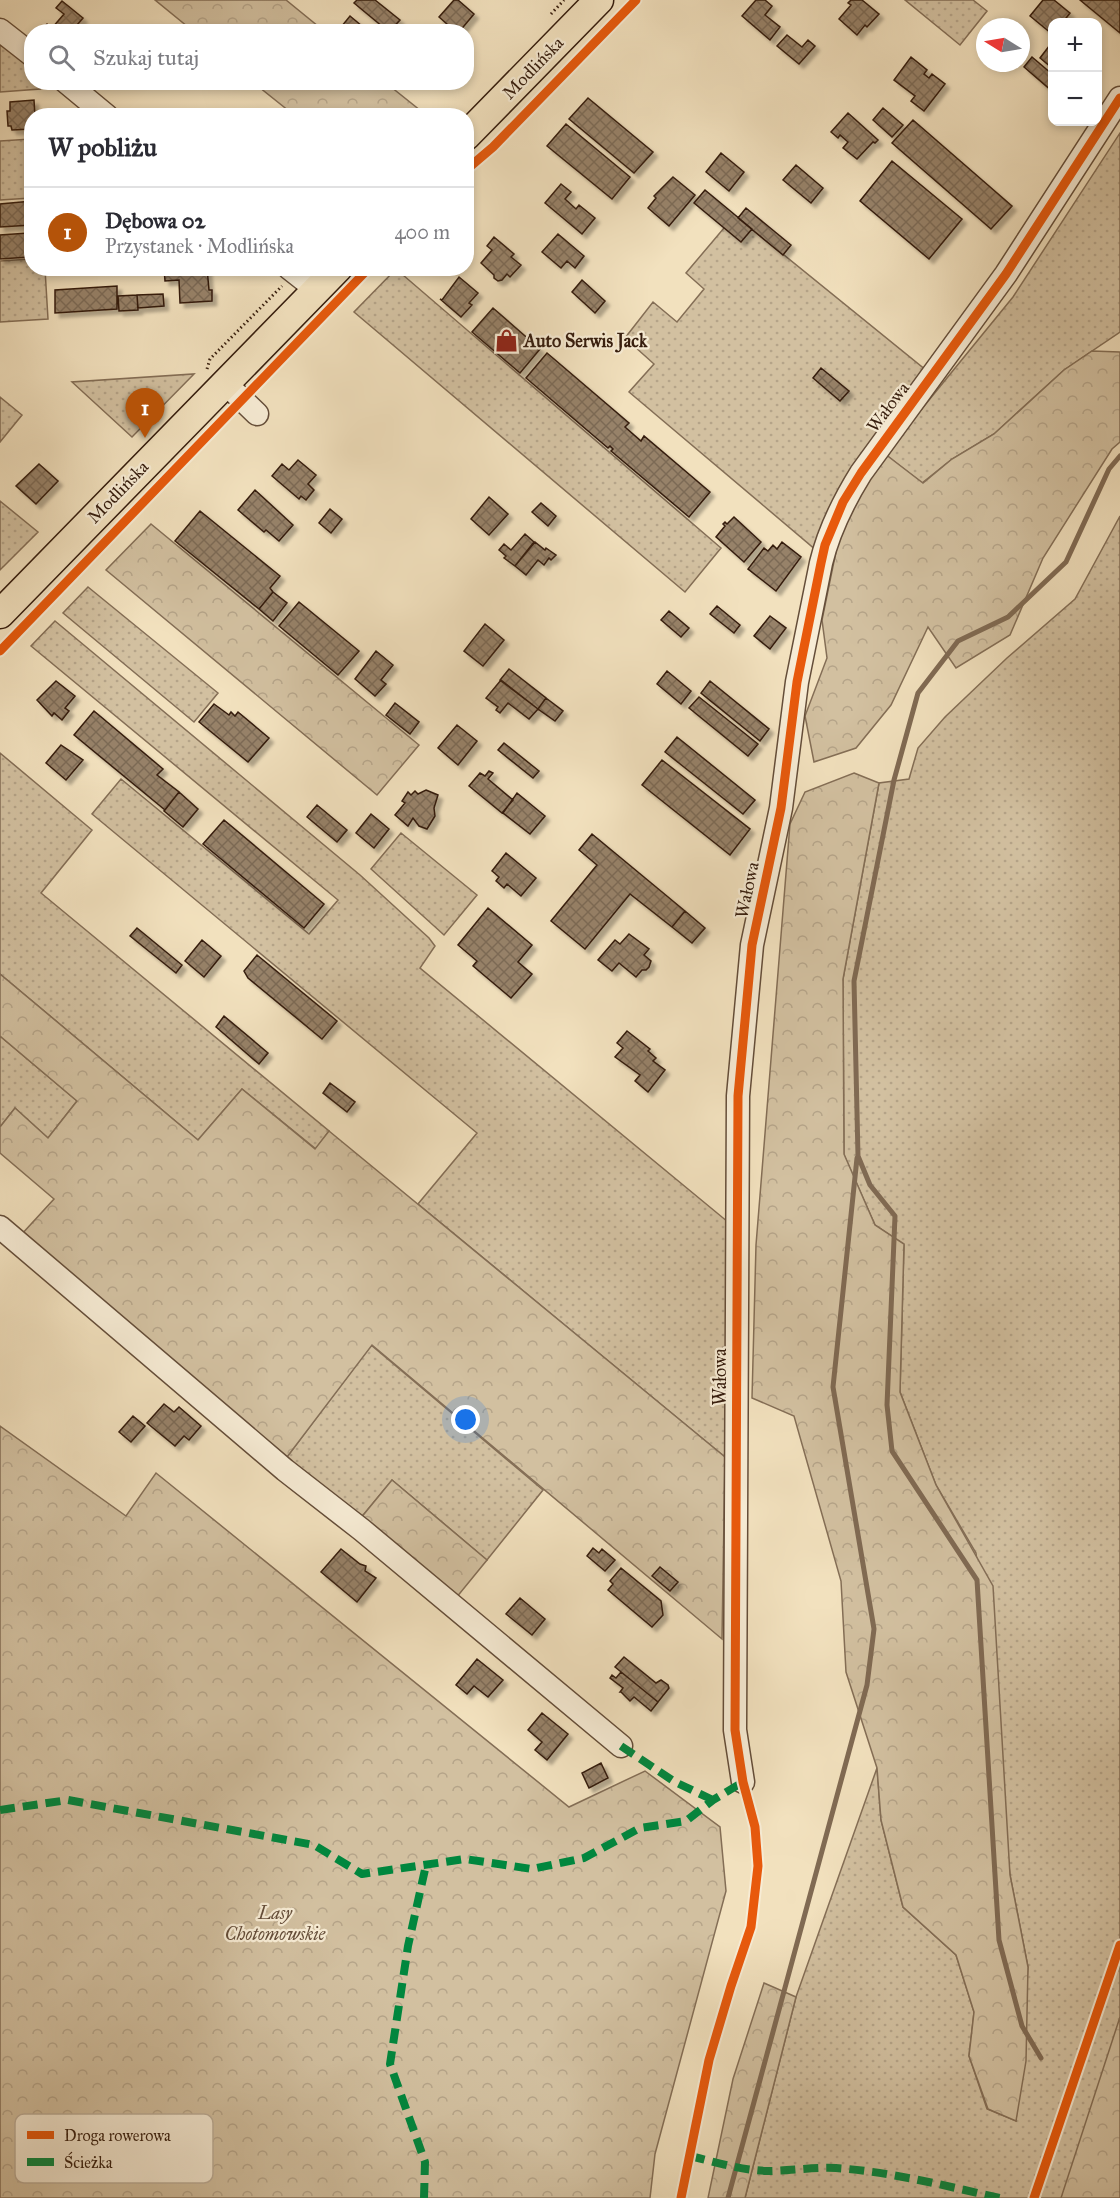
<!DOCTYPE html>
<html lang="pl">
<head>
<meta charset="utf-8">
<style>
	:root { --surface:#fff; --page:#f7f7f7; --text:#2b2b33; --muted:#7c7c81; --line:#e1e1e2; --accent:#b45309 }
	body { margin:0; font-family:"IM FELL Great Primer",serif; background:var(--page); color:var(--text) }
	.controls { position:absolute; right:18px; top:18px; display:grid; overflow:hidden; border-radius:12px; box-shadow:0 3px 9px #0003 }
	.controls button { width:54px; height:54px; display:grid; place-items:center; padding:0; border:0; border-bottom:2px solid var(--line); background:var(--surface); color:var(--text); font:30px sans-serif }
	.compass { position:absolute; left:976px; top:18px; width:54px; height:54px; border-radius:50%; background:var(--surface); box-shadow:0 3px 9px #0003; rotate:281deg }
	.you { position:absolute; left:466px; top:1420px; width:21px; height:21px; margin:-15px; border:4px solid #fff; border-radius:50%; background:#1a73e8; box-shadow:0 0 0 9px #1a73e833 }
	.badge { display:grid; place-items:center; width:39px; height:39px; border-radius:50%; background:var(--accent); color:#fff; font-size:20px; font-weight:700 }
	.pin { position:absolute; translate:-50% -50px; filter:drop-shadow(0 2px 3px #0008) }
	.pin::after { content:''; position:absolute; top:32px; width:21px; height:18px; background:inherit; clip-path:polygon(0 0,100% 0,50% 100%) }
	.list { margin:0; padding:0; list-style:none }
	h2 { display:flex; justify-content:space-between; align-items:center; height:78px; margin:0; padding:0 24px; font-size:26px }
	h2 small { font-size:20px; font-weight:400; color:var(--muted) }
	.list li { display:grid; grid-template-columns:39px 1fr auto; gap:18px; align-items:center; box-sizing:border-box; height:90px; padding:0 24px; border-top:2px solid var(--line) }
	.list b { display:block; font-size:22px; white-space:nowrap }
	.list p { margin:0; font-size:20px; white-space:nowrap; color:var(--muted) }
	.list em { font-size:20px; font-style:normal; color:var(--muted) }
	.icon { flex:none; width:33px; height:33px; fill:none; stroke:currentColor; stroke-width:2; stroke-linecap:round; stroke-linejoin:round }
	.map { position:relative; flex:none; width:1120px; height:2198px; overflow:hidden }
	.search { position:absolute; background:var(--surface); box-shadow:0 3px 9px #0003; left:24px; top:24px; width:450px; height:66px; display:flex; align-items:center; gap:15px; box-sizing:border-box; padding:0 21px; border-radius:24px; color:var(--muted); font-size:22px }
	.panel { position:absolute; background:var(--surface); box-shadow:0 3px 9px #0003; left:24px; top:108px; width:450px; height:168px; border-radius:24px }
	.map>svg:first-child { display:block }
	.grass { fill:url(#grass-dots); stroke:#846e56; stroke-width:1.5 }
	.forest { fill:url(#forest-crowns); stroke:#846e56; stroke-width:1.5 }
	.lines { fill:none; stroke-linecap:round; stroke-linejoin:round }
	.stream { stroke:#806a53; stroke-width:5 }
	.building { fill:url(#building-cross-hatch); stroke:#351c0d; stroke-width:1.5; filter:url(#shadow) }
	.minor-casing { stroke:#644d39; stroke-width:25 }
	.major-casing { stroke:#351c0d; stroke-width:31 }
	.path { stroke:#351c0d; stroke-width:3; stroke-dasharray:1.5 3; stroke-linecap:butt }
	.minor { stroke:#f7ecd5; stroke-width:22 }
	.major { stroke:#f2e1be; stroke-width:28 }
	.quiet { stroke:#00873e; stroke-width:8; stroke-dasharray:15 8; stroke-linecap:butt }
	.cycleway-casing { stroke:#f7ecd5; stroke-width:13 }
	.cycleway { stroke:#e8590c; stroke-width:9 }
	.labels { text-anchor:middle; dominant-baseline:central; stroke-width:4.5; stroke-linejoin:round; paint-order:stroke }
	.street-label { font-size:18px; fill:#351c0d; stroke:#f7ecd5 }
	.poi-label { font-size:18px; font-weight:bold; fill:#351c0d; stroke:#f7ecd5; text-anchor:start }
	.park-label { font-size:18px; font-style:italic; fill:#644d39; stroke:#f7ecd5 }
	.key { fill:#f7ecd5; stroke:#bdae99; stroke-width:1.5 }
	.key-label { font-size:16px; fill:#351c0d }
</style>
</head>
<body>
<div class="map">
<svg width="1120" height="2198" viewBox="0 0 1120 2198">
	<defs>
		<pattern id="grass-dots" width="8" height="8" patternUnits="userSpaceOnUse" patternTransform="scale(1.5)"><rect width="8" height="8" fill="#d2c0a0"/><path d="M2 2h.1M6 6h.1" fill="none" stroke="#b5a489" stroke-width="1.8" stroke-linecap="round"/></pattern>
		<pattern id="forest-crowns" width="20" height="18" patternUnits="userSpaceOnUse" patternTransform="scale(1.5)"><rect width="20" height="18" fill="#d2c0a0"/><path d="M2 6a3 3 0 1 1 6 0M12 15a3 3 0 1 1 6 0" fill="none" stroke="#b5a489"/></pattern>
		<pattern id="building-cross-hatch" width="8" height="8" patternUnits="userSpaceOnUse" patternTransform="scale(1.5)"><rect width="8" height="8" fill="#978269"/><path d="M0 0l8 8M0 8l8-8" fill="none" stroke="#7c6a55"/></pattern>
		<filter id="shadow"><feDropShadow dx="4.5" dy="4.5" stdDeviation="1.5" flood-color="#0004"/></filter>
	</defs>
	<rect width="100%" height="100%" fill="#f2e1be"/>
	<filter id="stains"><feTurbulence type="fractalNoise" baseFrequency=".00333" numOctaves="4"/><feColorMatrix values="0 0 0 0 .2 0 0 0 0 .09 0 0 0 0 .02 0 0 0 .5 -.17"/></filter>
	<radialGradient id="worn" r=".72"><stop offset=".6" stop-color="#630" stop-opacity="0"/><stop offset="1" stop-color="#630" stop-opacity=".3"/></radialGradient>
	<path class="grass" d="M905,0H973L987,11L960,45Z
		M0,45C16,54 31,62 32,82L36,83L40,89L0,92Z
		M1120,133V332L1064,370L994,434L952,459L922,483L885,454L1013,297Z
		M31,139V198L0,200V141Z
		M724,228L752,229L927,371L816,550L629,392L654,364L625,338L653,302L677,322L704,289L686,273Z
		M31,259L32,268L45,269L48,319L0,322V261Z
		M396,269L721,548L685,592L354,312Z
		M194,374L132,437L72,382Z
		M0,397L22,415L0,442Z
		M0,501L38,532L0,570Z
		M1120,516V2040L1068,2198H745L796,1997L877,1768L881,1820L903,1907L956,1955L974,2012L969,2056L987,2109L1016,2121L1028,1967L1010,1875L976,1553L936,1485L900,1392L904,1245L875,1225L844,1155L843,979L879,783L909,779L918,748L945,717L1007,658L1075,599Z
		M88,587L218,693L194,722L63,613Z
		M55,621L360,875L429,938L435,946L420,968L728,1222L725,1457L418,1204L477,1133L92,814L121,779L309,934L338,900L31,646Z
		M0,753L92,830L41,893L329,1131L316,1149L242,1089L198,1140L0,974Z
		M401,833L477,895L444,935L371,869Z
		M0,1036L77,1101L48,1138L15,1108L0,1127Z
		M371,1345L543,1490L487,1560L392,1480L360,1519L287,1457Z"/>
	<path class="forest" d="M155,0H286L324,31H193Z
		M254,83H386L426,115H294Z
		M1092,351L1120,352V442L1112,449L1043,558L1010,635L956,668L928,627L891,705L856,748L814,762L805,716L827,658L822,620L841,527L885,454L923,483L952,459L994,434L1064,370Z
		M151,524L419,745L377,795L106,570Z
		M854,773L879,783L843,979L844,1154L875,1225L904,1244L900,1392L936,1485L993,1586L1010,1875L1028,1967L1026,2061L1016,2121L988,2109L969,2056L974,2012L956,1955L903,1907L881,1820L877,1768L846,1672L841,1581L794,1416L752,1398L756,1245L790,824L805,792Z
		M0,974L198,1140L242,1089L315,1149L329,1131L725,1457L722,1639L372,1345L287,1457L21,1235L54,1199L0,1153V1127L15,1108L48,1138L77,1101L0,1036Z
		M0,1426L126,1516L156,1473L569,1807L645,1771L720,1827L726,1891L655,2154L650,2198H0Z
		M392,1480L487,1560L456,1598L360,1519Z
		M764,1983L796,1997L745,2198H708L733,2079Z
		M1120,2017V2198H1061Z"/>
	<g class="lines">
		<path class="stream" d="M1041,2058L1022,2026L999,1940L977,1580L892,1451L887,1405L895,1216L870,1185L858,1156L854,981L894,780L918,693L958,641L1008,617L1066,562L1109,469L1120,456
			M728,2198L867,1685L874,1629L833,1387L857,1158"/>
	</g>
	<path class="building" d="M357,0H375L400,20L389,32L354,3Z
		M454,0H458L474,14L459,32H456L439,17Z
		M756,0H765L772,6L765,15L780,27L770,40L742,16Z
		M851,0H862L879,14L867,27L865,25L857,35L839,19L851,5L848,3Z
		M1043,0H1054L1070,13L1063,22H1052V34L1030,16Z
		M1080,0H1120V33Z
		M62,1L83,18L71,32H43L42,30L47,24L52,28L64,14L56,8Z
		M350,16L369,32H337Z
		M787,35L802,47L808,40L815,46L799,64L777,46Z
		M1050,45L1052,47V68L1040,58Z
		M911,57L927,70L924,74L929,78L932,74L945,84L924,111L911,101L915,96L894,80Z
		M1032,57L1052,74V91L1024,67Z
		M588,98L653,152L634,173L569,119Z
		M34,100L35,116H32V129L12,130L11,126H8L7,111H10V102Z
		M883,108L903,125L892,137L873,120Z
		M848,113L878,140L875,143L873,142L857,159L843,148L848,142L840,135L838,138L831,132Z
		M913,120L1012,206L991,229L892,143Z
		M566,124L630,177L612,199L547,146Z
		M721,153L744,172L729,191L706,172Z
		M892,161L962,219L929,259L860,201Z
		M796,165L823,188L811,203L783,180Z
		M673,177L695,195L669,226L648,208L656,198L654,196Z
		M561,184L571,192L565,199L576,209L579,205L595,218L582,234L545,203Z
		M705,190L752,229L741,242L694,203Z
		M32,201V225L0,227V204Z
		M746,208L791,245L783,255L738,218Z
		M28,233L29,257L0,259V235Z
		M558,234L584,256L575,268L567,261L561,268L542,252Z
		M494,237L514,254L511,257L521,265L510,277L507,274L502,280L498,281L494,278V275L481,263L492,250L487,246Z
		M164,268H207L209,290H212V301L180,303L179,280L165,281Z
		M459,277L478,293L469,303L472,305L461,317L440,299L442,300Z
		M582,280L605,301L595,313L572,292Z
		M117,286V309L55,313V290Z
		M163,294L164,306L138,308L137,295Z
		M137,295L138,310L119,311L118,296Z
		M493,308L540,349L520,373L472,332Z
		M547,353L629,423L625,427L641,441L644,436L710,492L689,517L611,451L613,449L610,446L608,448L526,378Z
		M821,368L849,391L840,401L813,378Z
		M298,460L316,475L308,484L314,490L306,500L301,496L299,499L272,476L282,464L289,470Z
		M39,464L58,481L36,504L16,486Z
		M255,490L293,525L279,541L266,530L264,532L238,510Z
		M489,497L508,514L489,535L471,519Z
		M541,503L556,516L548,526L532,512Z
		M330,509L342,519L331,533L319,523Z
		M200,511L280,576L270,588L273,592L259,609L175,541Z
		M734,517L761,542L744,562L716,537L725,526L723,524L725,522L727,524Z
		M525,534L534,542L515,566L504,558L506,556L499,550L504,544L511,550Z
		M535,542L545,550L546,548L556,555L551,560L549,558L544,565L538,560L526,575L515,566Z
		M782,542L801,557L776,591L748,569L764,548L768,551L773,545L777,549Z
		M273,592L287,603L273,621L259,609Z
		M299,602L359,651L338,675L279,626Z
		M717,606L740,625L734,633L710,614Z
		M669,611L689,628L681,637L661,620Z
		M770,616L786,628L770,649L754,636Z
		M485,624L504,640L483,666L464,651Z
		M376,651L393,665L381,680L386,684L375,696L355,679Z
		M509,669L546,698L538,709L500,680Z
		M667,671L691,691L681,704L657,684Z
		M501,680L538,709L529,719L508,703L500,713L496,710L498,707L486,698Z
		M56,681L75,696L65,708L69,711L62,720L54,713L52,716L37,700Z
		M710,681L769,729L760,741L701,693Z
		M699,697L758,744L748,756L689,708Z
		M546,698L563,711L555,721L538,709Z
		M395,703L419,722L410,734L386,715Z
		M214,704L229,715L231,712L235,716L238,712L269,738L248,762L199,722Z
		M94,711L163,769L157,775L179,792L165,810L74,735Z
		M457,725L477,741L458,765L438,748Z
		M677,737L755,800L743,814L665,752Z
		M504,743L539,771L533,778L498,750Z
		M61,745L83,760L66,780L46,763Z
		M662,760L750,829L730,855L642,785Z
		M489,771L493,773L488,779L513,800L502,813L469,786L480,773L485,776Z
		M426,790L438,795L434,808L435,816L427,829L419,826L413,818L408,826L395,815L405,803L402,801L408,792L411,795L415,791L418,794Z
		M179,792L198,809L183,827L164,811Z
		M517,793L545,816L530,834L503,813Z
		M317,805L347,830L337,842L307,817Z
		M371,814L389,829L374,848L356,833Z
		M224,820L324,904L304,928L203,844Z
		M592,834L685,911L672,927L630,894L585,949L551,921L597,865L579,850Z
		M506,853L536,878L521,896L507,884L504,888L496,881L499,877L492,871Z
		M488,908L532,945L518,962L532,974L511,998L473,966L477,961L458,945Z
		M685,911L705,928L692,943L672,927Z
		M137,928L182,965L176,973L130,936Z
		M629,934L649,949L644,955L651,961L649,967L646,970H642L636,977L619,963L612,971L598,960L615,940L620,944Z
		M202,940L221,956L204,977L185,961Z
		M257,955L337,1021L322,1039L248,978L244,971Z
		M224,1016L268,1053L259,1064L216,1027Z
		M627,1031L650,1049L648,1051L656,1058L653,1061L665,1070L648,1092L635,1081L640,1075L615,1057L623,1048L617,1043Z
		M330,1083L355,1102L347,1112L323,1093Z
		M164,1404L174,1412L179,1407L201,1426L189,1440L184,1436L175,1446L147,1423Z
		M133,1416L145,1426L131,1442L119,1432Z
		M593,1548L599,1553L602,1549L615,1560L605,1571L587,1556Z
		M341,1549L360,1564L366,1566L365,1571L376,1578L357,1602L321,1572Z
		M660,1567L678,1582L670,1591L652,1576Z
		M621,1568L661,1601L663,1615L652,1627L608,1590L613,1584L610,1581Z
		M520,1598L545,1619L532,1635L506,1614Z
		M624,1657L656,1683L661,1680L668,1685L669,1688L658,1702L615,1667Z
		M477,1659L503,1680L488,1697L474,1686L467,1694L456,1685Z
		M621,1672L658,1702L651,1711L634,1697L630,1701L621,1692H620L623,1688L610,1678L612,1675L616,1678Z
		M542,1713L568,1734L547,1760L535,1750L542,1742L528,1730Z
		M601,1763L608,1778L589,1788L582,1773Z"/>
	<g class="lines">
		<defs>
			<path id="minor" d="M0,30L32,55
				M66,82L107,116
				M289,268L317,290
				M225,383L257,414
				M0,1227L285,1470L362,1530L621,1746
				M743,1782L735,1730L738,1096L752,945L781,808L797,682L821,563C829,530 843,502 861,473L1006,274L1120,98"/>
			<path id="major" d="M466,136L599,0
				M0,614L338,268"/>
		</defs>
		<use href="#minor" class="minor-casing"/>
		<use href="#major" class="major-casing"/>
		<path class="path" d="M551,14L564,0
			M207,369L210,359L282,286"/>
		<use href="#minor" class="minor"/>
		<use href="#major" class="major"/>
		<path class="quiet" d="M621,1746L675,1782L713,1800
			M0,1810L68,1800L314,1845L362,1874L465,1859L532,1869L584,1858L640,1828L686,1821L713,1800L743,1782L744,1786
			M690,2156C715,2162 740,2170 767,2171C790,2171 812,2167 836,2168C892,2172 946,2186 1000,2198
			M424,2198L425,2162L390,2064L408,1946L426,1865"/>
		<defs>
			<path id="cycleway" d="M466,170L493,147L636,0
				M0,651L369,268
				M681,2198L709,2060L731,1986L751,1927L758,1866L755,1827L743,1782L735,1730L738,1096L752,945L781,808L797,682L821,563L825,545L843,502L861,473L1006,274L1120,98
				M1034,2198L1120,1945"/>
		</defs>
		<use href="#cycleway" class="cycleway-casing"/>
		<use href="#cycleway" class="cycleway"/>
	</g>
	<defs>
		<symbol id="shop-bare" viewBox="-9 -9 18 18"><path d="M-5-2.5h2.3a2.7 3.5 0 0 1 5.4 0H5L5.5 6h-11ZM-1.5-2.5h3a1.5 2.3 0 0 0-3 0Z" fill="#8f2418" stroke="#f7ecd5" stroke-width="2.5" paint-order="stroke"/></symbol>
	</defs>
	<g fill-rule="evenodd">
		<use href="#shop-bare" x="490" y="324" width="33" height="33"/>
	</g>
	<g class="labels">
		<g class="street-label">
			<text transform="translate(533 68) rotate(-46)">Modlińska</text>
			<text transform="translate(888 407) rotate(-53)">Wałowa</text>
			<text transform="translate(118 492) rotate(-46)">Modlińska</text>
			<text transform="translate(747 890) rotate(-78)">Wałowa</text>
			<text transform="translate(720 1377) rotate(-90)">Wałowa</text>
		</g>
		<g class="poi-label">
			<text x="524" y="341">Auto Serwis Jack</text>
		</g>
		<g class="park-label">
			<text x="275" y="1913">Lasy<tspan x="275" dy="21">Chotomowskie</tspan></text>
		</g>
	</g>
	<rect x="15" y="2114" width="198" height="69" rx="9" class="key"/>
	<rect x="27" y="2131" width="27" height="8" fill="#e8590c"/>
	<rect x="27" y="2158" width="27" height="8" fill="#00873e"/>
	<g class="key-label">
		<text x="64" y="2141">Droga rowerowa</text>
		<text x="64" y="2168">Ścieżka</text>
	</g>
	<rect width="100%" height="100%" filter="url(#stains)"/>
	<rect width="100%" height="100%" fill="url(#worn)"/>
</svg>
<div class="controls">
<button>+</button>
<button>−</button>
</div>
<svg class="compass" viewBox="-18 -18 36 36"><path d="M0-13l5 13h-10z" fill="#e53935"/><path d="M0 13l5-13h-10z" fill="#7c7c81"/></svg>
<div class="you"></div>
<div class="pin badge" style="left:145px;top:438px">1</div>
<div class="search"><svg class="icon" aria-label="search" viewBox="0 0 24 24"><circle cx="10" cy="10" r="6"/><path d="M15 15l6 6"/></svg>Szukaj tutaj</div>
<section class="panel">
<h2>W pobliżu<small></small></h2>
<ul class="list">
<li><span class="badge">1</span><div><b>Dębowa 02</b><p>Przystanek · Modlińska</p></div><em>400 m</em></li>
</ul>
</section>
</div>
</body>
</html>
